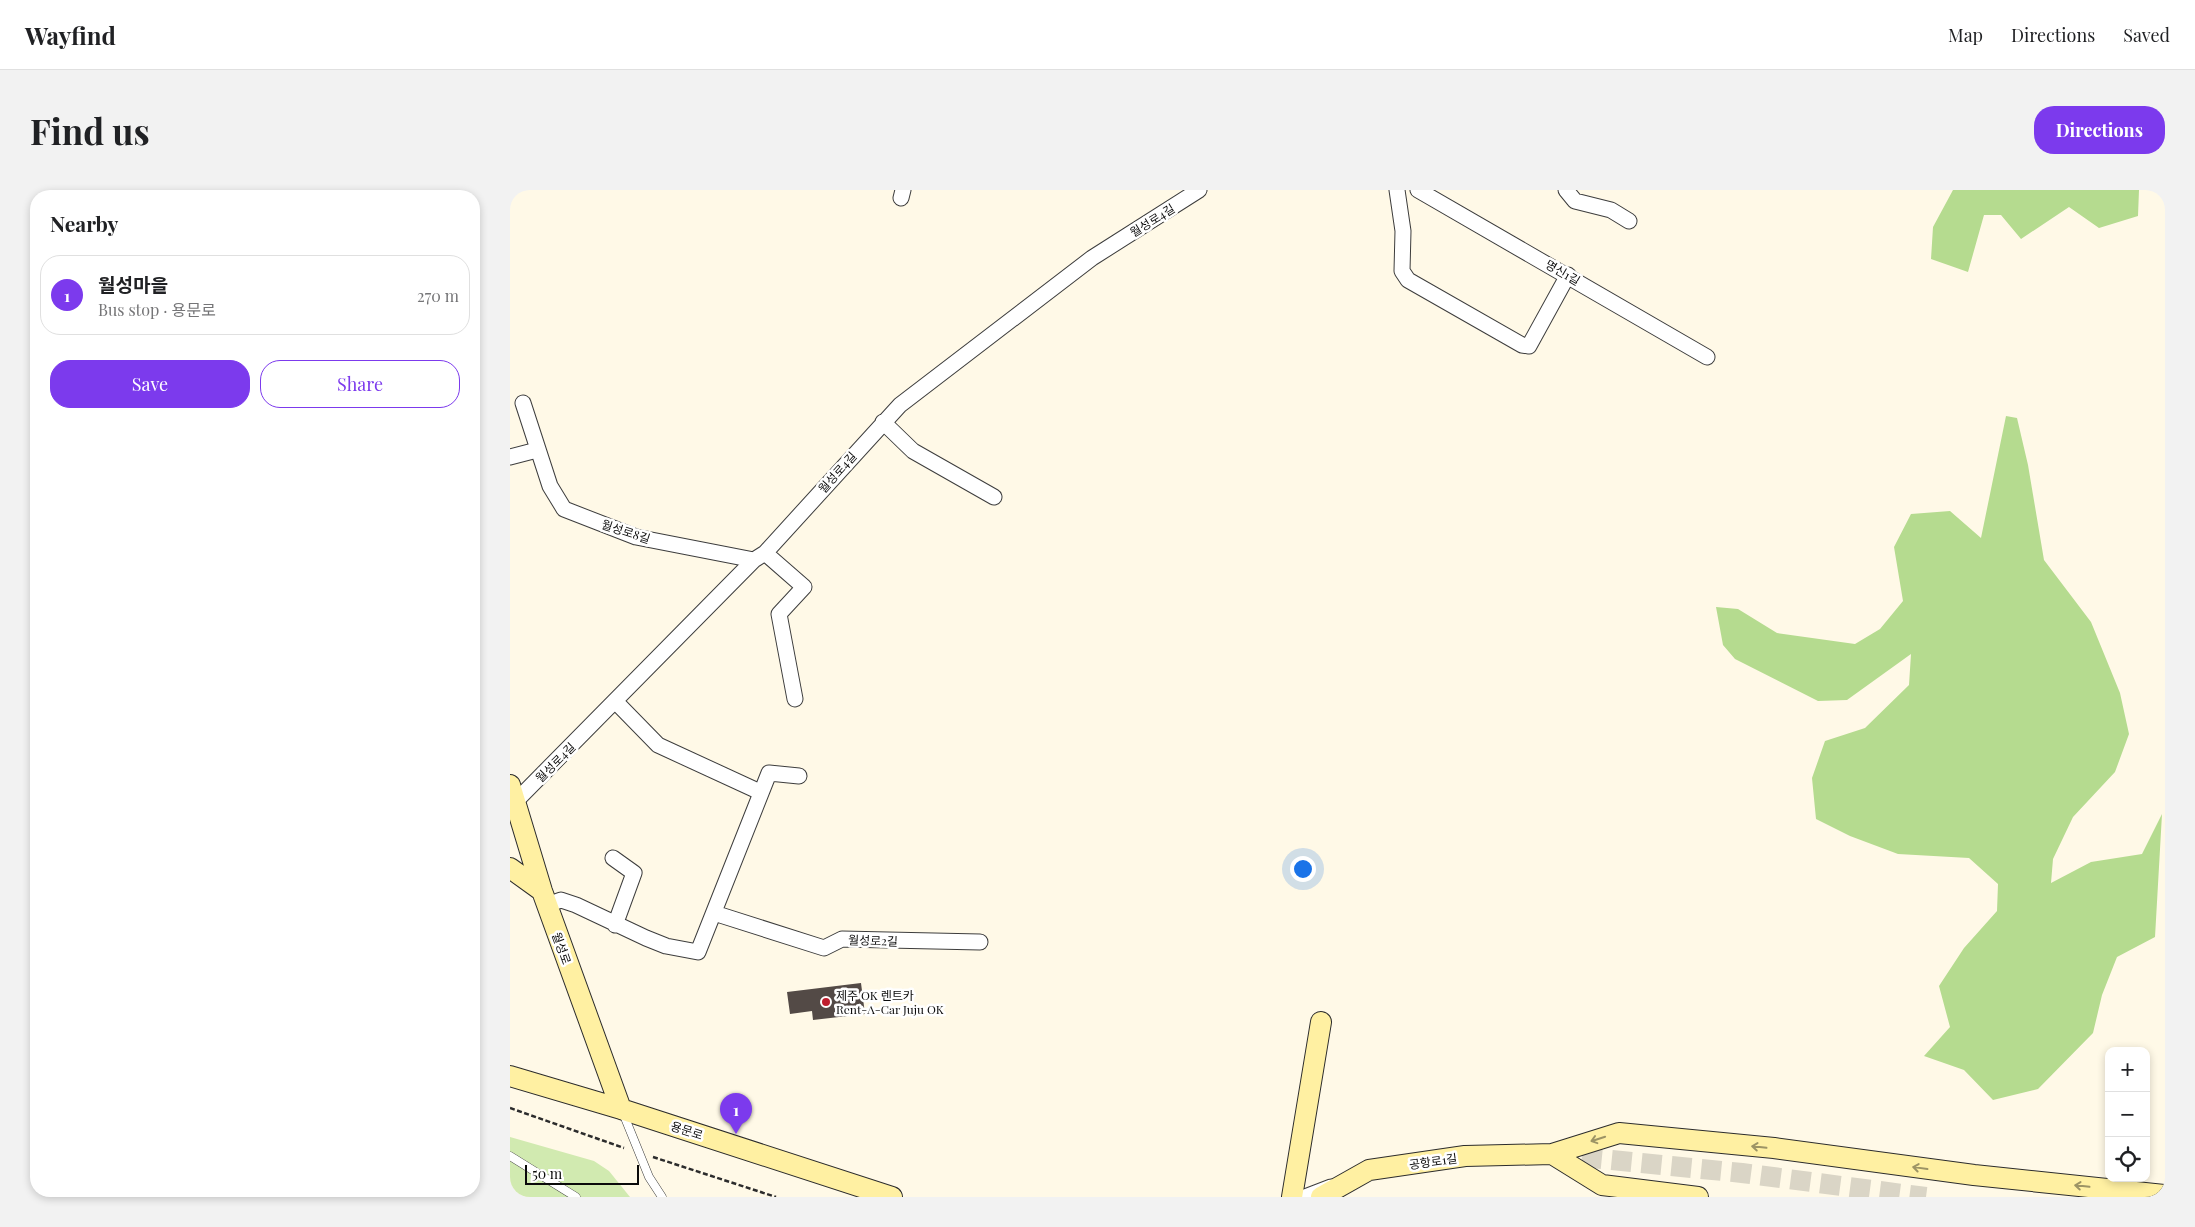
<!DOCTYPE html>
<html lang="en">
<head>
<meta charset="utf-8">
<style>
	:root { --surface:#fff; --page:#f2f2f2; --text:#202124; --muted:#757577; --line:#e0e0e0; --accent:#7c3aed }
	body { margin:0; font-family:"Playfair Display","Noto Sans KR",serif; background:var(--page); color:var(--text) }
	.controls { position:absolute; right:15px; bottom:15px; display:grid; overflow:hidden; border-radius:10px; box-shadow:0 2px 8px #0003 }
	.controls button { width:45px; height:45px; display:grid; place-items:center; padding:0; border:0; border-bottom:1px solid var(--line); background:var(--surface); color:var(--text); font:25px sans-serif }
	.scale { position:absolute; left:15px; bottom:12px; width:114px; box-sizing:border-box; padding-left:5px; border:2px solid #0a0a0a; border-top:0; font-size:14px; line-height:18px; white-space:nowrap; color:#0a0a0a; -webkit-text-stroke:4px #fff; paint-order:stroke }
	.you { position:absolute; left:792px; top:678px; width:18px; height:18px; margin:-12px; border:4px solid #fff; border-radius:50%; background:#1a73e8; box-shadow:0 0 0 8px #1a73e833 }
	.badge { display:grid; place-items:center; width:32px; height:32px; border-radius:50%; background:var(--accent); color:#fff; font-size:16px; font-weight:700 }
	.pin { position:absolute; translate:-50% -41px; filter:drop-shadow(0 1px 2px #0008) }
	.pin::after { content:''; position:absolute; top:26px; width:18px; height:15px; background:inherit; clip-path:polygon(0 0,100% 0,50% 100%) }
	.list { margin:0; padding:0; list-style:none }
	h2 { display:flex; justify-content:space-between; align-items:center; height:65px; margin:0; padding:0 20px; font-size:21px }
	h2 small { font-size:16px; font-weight:400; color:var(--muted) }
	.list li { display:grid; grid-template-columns:32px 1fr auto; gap:15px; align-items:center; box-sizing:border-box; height:80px; margin:0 10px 10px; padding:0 10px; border:1px solid var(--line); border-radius:20px }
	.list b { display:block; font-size:19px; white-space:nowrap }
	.list p { margin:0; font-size:16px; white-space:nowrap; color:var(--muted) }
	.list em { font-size:16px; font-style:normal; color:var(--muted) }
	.actions { display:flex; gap:10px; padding:15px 20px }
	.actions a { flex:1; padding:11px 0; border:1px solid var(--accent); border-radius:20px; text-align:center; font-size:18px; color:var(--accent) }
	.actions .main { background:var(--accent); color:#fff }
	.icon { flex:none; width:28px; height:28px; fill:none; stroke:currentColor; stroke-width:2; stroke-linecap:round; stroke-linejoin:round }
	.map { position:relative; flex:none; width:1655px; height:1007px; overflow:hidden; border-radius:20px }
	header { display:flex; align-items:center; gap:30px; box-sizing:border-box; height:70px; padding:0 25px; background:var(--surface); border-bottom:1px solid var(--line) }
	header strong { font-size:24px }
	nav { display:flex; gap:28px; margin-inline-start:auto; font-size:18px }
	.intro { display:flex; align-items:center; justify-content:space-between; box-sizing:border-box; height:120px; padding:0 30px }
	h1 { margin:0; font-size:35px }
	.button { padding:12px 22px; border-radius:20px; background:var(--accent); color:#fff; font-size:18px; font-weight:700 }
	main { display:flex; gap:30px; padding:0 30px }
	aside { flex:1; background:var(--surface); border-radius:20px; box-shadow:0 2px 8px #0003 }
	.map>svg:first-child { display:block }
	.green { fill:#d1eab0 }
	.forest { fill:#b5db8f }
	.building { fill:#534a46 }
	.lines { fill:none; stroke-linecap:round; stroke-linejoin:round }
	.secondary-tunnel { stroke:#dad5c6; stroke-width:20; stroke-dasharray:20 10; stroke-linecap:butt }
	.lane-casing { stroke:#3d3d3d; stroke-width:9 }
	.street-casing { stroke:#3d3d3d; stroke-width:17 }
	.secondary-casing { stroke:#2c2c2c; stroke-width:22 }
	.path { stroke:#2c2c2c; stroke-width:2.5; stroke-dasharray:5 2.5; stroke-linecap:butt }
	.lane { stroke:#fff; stroke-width:8 }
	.street { stroke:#fff; stroke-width:15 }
	.secondary { stroke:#fff0a2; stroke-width:20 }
	.oneway { stroke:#9d9465 }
	.poi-dot { fill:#be1e2e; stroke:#fff; stroke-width:2 }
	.labels { text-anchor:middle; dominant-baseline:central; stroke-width:5; stroke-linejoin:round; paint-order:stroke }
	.street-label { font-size:12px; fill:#0a0a0a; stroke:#fff }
	.poi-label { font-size:12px; fill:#0a0a0a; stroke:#fff; text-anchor:start }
</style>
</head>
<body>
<header>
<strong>Wayfind</strong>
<nav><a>Map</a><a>Directions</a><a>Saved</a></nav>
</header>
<div class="intro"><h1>Find us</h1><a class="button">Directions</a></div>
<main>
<aside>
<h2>Nearby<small></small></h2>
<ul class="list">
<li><span class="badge">1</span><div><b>월성마을</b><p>Bus stop · 용문로</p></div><em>270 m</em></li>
</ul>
<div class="actions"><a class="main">Save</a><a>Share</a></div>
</aside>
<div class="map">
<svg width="1655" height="1007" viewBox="0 0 1655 1007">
	<rect width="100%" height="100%" fill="#fff9e7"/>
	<path class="green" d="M0,947L84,971L99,981L120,1007H0Z"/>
	<path class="forest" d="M1443,0H1629L1628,26L1589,38L1559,17L1511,49L1491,25H1474L1458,82L1421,69L1423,37Z
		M1496,226L1507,228L1518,275L1534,370L1581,432L1610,503L1619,544L1605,582L1563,627L1543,669L1541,693L1581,672L1632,664L1652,624L1645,747L1607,767L1592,805L1583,843L1528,899L1483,910L1454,880L1414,866L1440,837L1429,796L1454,758L1487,721L1488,694L1459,668L1388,664L1340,646L1306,629L1302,588L1315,551L1355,538L1399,495L1401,464L1337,510L1308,511L1225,469L1213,455L1206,417L1228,419L1267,443L1345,454L1370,439L1393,411L1384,357L1401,324L1440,321L1471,348Z"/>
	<path class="building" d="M351,793L355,824L303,830L302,821L280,824L277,802Z"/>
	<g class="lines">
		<path class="secondary-tunnel" d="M1042,964L1232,983L1416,1007"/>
		<defs>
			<path id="lane" d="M113,923L139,987L152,1007
				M0,966L66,1007"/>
			<path id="street" d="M887,0L893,41L892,81L898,90L1012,155L1019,156L1058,85
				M908,0L1197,167
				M1056,0L1065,11L1101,20L1119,31
				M391,8L393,0
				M13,213L40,296L54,319L126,347L244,370
				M373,232L403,261L484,307
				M0,267L27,260
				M255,363L294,397L269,424L285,509
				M105,511L148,555L250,602
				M5,612L244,370L255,363L390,215L582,68L689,0
				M103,668L124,683L105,735
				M37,715L51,710L66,715L136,748L156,756L188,762L259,583L289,586
				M204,723L314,758L332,749L470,752
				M795,1007L821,997"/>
			<path id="secondary" d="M0,595L32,701L111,919
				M0,678L32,701
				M0,886L111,919L382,1007
				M1042,964L1092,995L1188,1007
				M782,1007L811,832
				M811,1007L859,980L955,966L1042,964L1109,943L1264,958L1464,985L1655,1005"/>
		</defs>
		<use href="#lane" class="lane-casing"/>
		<use href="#street" class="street-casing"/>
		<use href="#secondary" class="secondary-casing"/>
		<path class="path" d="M0,918L114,958
			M143,967L266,1007"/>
		<use href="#lane" class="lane"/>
		<use href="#street" class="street"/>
		<use href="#secondary" class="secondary"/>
	</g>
	<defs><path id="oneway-shaft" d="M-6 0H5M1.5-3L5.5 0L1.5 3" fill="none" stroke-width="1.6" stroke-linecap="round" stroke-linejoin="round" transform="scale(1.25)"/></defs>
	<g class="oneway">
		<use href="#oneway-shaft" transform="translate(1088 949) rotate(162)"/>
		<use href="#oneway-shaft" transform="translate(1249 957) rotate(-174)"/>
		<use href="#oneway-shaft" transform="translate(1410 978) rotate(-172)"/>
		<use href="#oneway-shaft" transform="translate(1572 996) rotate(-174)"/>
	</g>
	<circle class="poi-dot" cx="316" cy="812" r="5"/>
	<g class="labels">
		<g class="street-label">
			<text transform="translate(642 30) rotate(-32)">월성로4길</text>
			<text transform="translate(1053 82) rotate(30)">명신1길</text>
			<text transform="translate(327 282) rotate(-48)">월성로4길</text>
			<text transform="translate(116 341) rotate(18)">월성로8길</text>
			<text transform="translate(45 572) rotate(-45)">월성로4길</text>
			<text transform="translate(363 750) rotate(2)">월성로2길</text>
			<text transform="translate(52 758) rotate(70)">월성로</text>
			<text transform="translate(177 940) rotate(18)">용문로</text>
			<text transform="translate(923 971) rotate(-8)">공항로1길</text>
		</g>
		<g class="poi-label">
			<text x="326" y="805">제주 OK 렌트카<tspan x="326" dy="14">Rent-A-Car Juju OK</tspan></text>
		</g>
	</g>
</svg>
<div class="controls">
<button>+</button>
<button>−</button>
<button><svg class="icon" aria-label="locate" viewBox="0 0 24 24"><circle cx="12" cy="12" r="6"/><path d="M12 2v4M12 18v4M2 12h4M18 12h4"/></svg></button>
</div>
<div class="scale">50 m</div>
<div class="you"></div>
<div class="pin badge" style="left:226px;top:944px">1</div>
</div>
</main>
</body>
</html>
